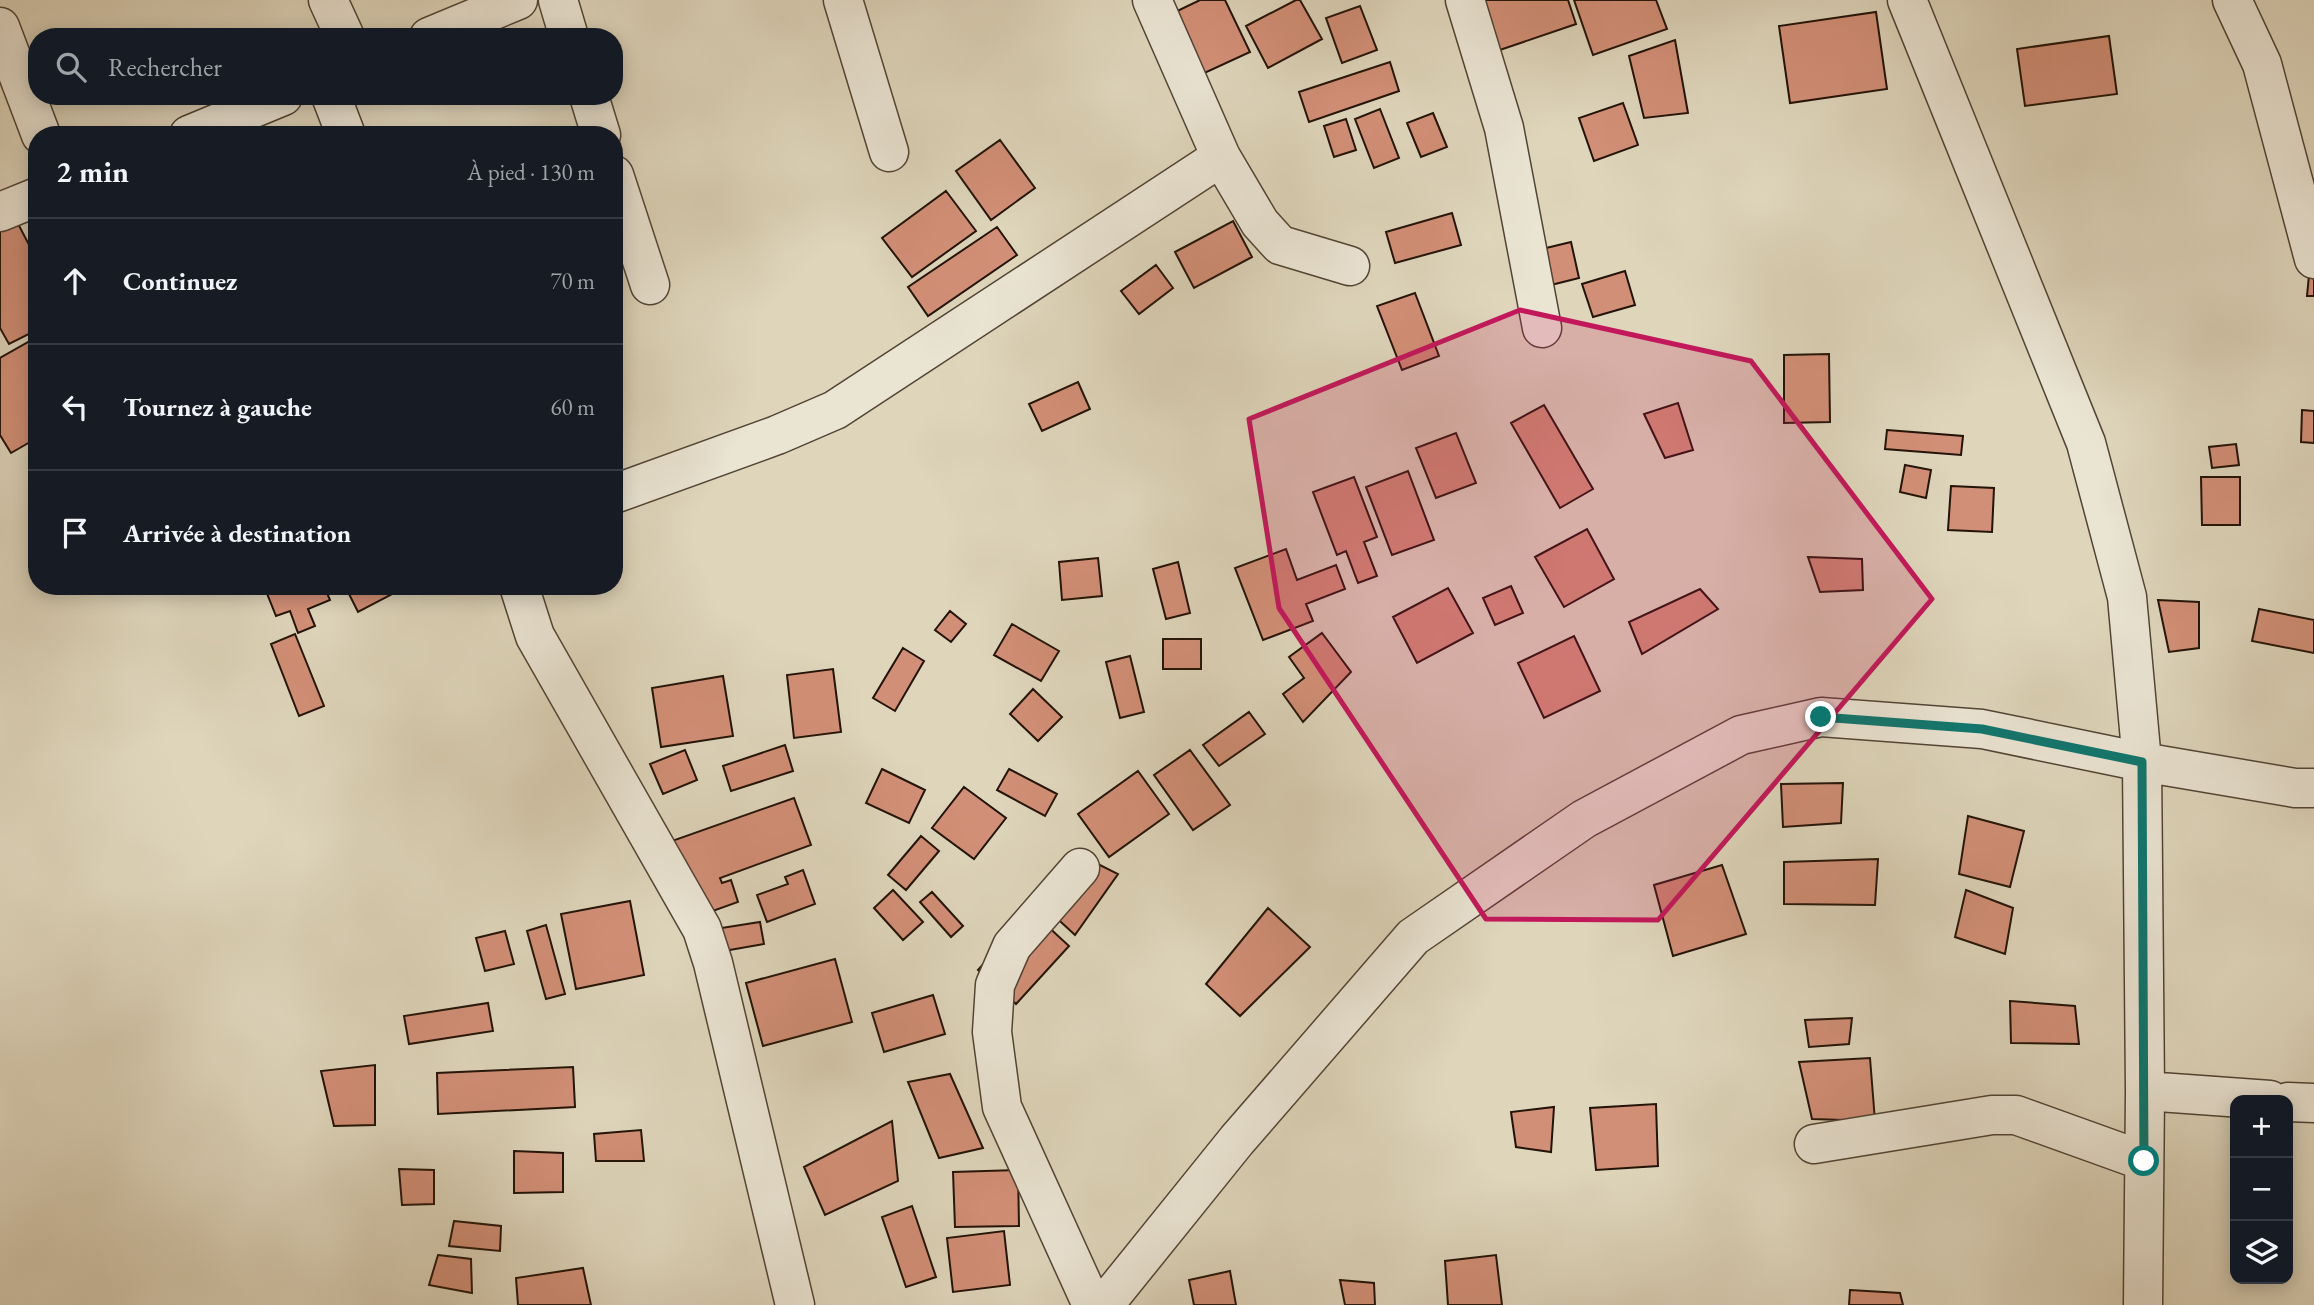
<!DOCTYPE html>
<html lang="fr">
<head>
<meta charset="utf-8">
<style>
	:root { --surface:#171b24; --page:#20242c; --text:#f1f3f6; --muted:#9ea1a6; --line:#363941 }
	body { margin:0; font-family:"EB Garamond",serif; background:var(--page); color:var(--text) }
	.controls { position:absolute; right:21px; bottom:21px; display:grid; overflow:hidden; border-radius:14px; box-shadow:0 4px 18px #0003 }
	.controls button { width:63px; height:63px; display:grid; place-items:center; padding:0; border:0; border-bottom:2px solid var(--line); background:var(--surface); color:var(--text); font:35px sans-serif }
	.stop { position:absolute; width:21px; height:21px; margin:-16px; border:5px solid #0f766e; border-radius:50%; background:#fff }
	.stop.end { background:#0f766e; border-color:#fff; box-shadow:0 2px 7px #0008 }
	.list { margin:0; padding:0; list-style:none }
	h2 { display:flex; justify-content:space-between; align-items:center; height:91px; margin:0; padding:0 28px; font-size:30px }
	h2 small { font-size:23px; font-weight:400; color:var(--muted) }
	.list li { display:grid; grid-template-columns:46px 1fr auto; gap:21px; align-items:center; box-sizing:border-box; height:126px; padding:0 28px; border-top:2px solid var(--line) }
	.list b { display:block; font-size:26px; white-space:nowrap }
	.list em { font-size:23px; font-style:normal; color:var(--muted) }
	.icon { flex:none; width:38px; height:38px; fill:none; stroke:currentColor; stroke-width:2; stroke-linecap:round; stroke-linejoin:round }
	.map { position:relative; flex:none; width:2314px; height:1305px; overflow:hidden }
	.search { position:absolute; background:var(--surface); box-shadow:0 4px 18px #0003; left:28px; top:28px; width:595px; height:77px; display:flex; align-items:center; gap:18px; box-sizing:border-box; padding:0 24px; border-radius:28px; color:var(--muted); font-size:26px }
	.panel { position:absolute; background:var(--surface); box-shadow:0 4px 18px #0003; left:28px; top:126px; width:595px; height:469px; border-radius:28px }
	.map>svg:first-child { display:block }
	.building { fill:#d28f77; stroke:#231308; stroke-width:2 }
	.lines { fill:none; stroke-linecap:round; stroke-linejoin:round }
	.street-casing { stroke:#524435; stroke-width:41 }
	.street { stroke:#eae4d3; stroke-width:38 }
	.route { stroke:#0f766e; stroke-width:9 }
	.marked { fill:#c2185b; fill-opacity:0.2; stroke:#c2185b; stroke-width:5; stroke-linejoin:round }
</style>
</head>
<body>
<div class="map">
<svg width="2314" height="1305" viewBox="0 0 2314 1305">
	<rect width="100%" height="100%" fill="#ded5bb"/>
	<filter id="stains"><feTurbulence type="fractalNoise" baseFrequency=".00286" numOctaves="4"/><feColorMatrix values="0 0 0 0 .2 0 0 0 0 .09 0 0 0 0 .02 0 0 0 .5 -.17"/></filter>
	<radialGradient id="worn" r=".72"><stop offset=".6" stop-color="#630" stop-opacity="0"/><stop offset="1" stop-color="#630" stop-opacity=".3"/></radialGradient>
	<path class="building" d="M1200,0H1225L1250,52L1198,76L1169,15Z
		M1296,0H1300L1322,39L1268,68L1246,26Z
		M1476,0H1568L1576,24L1494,52Z
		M1574,0H1656L1667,29L1593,55Z
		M1360,6L1377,50L1342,63L1326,18Z
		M1876,12L1887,89L1790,103L1779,26Z
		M2109,36L2117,94L2025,106L2017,49Z
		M1675,40L1688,113L1644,118L1629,56Z
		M1390,62L1399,91L1309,122L1299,92Z
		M1623,103L1638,145L1594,161L1579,118Z
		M1380,109L1399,158L1374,168L1355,119Z
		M1433,113L1447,147L1421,157L1407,123Z
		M1346,119L1356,150L1334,157L1324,126Z
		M1000,140L1035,188L991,220L956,171Z
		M946,191L976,231L912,277L882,238Z
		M1452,213L1461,245L1395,263L1386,232Z
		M15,218L37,260V330L9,344L0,328V225Z
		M1233,221L1252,257L1194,288L1175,252Z
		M997,227L1017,255L928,316L908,287Z
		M1571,242L1579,278L1551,285L1542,249Z
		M1156,265L1173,288L1139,314L1121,291Z
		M1625,271L1635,305L1593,317L1582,284Z
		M2309,275L2314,276V296H2307Z
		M1415,293L1439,356L1402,370L1377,306Z
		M37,337V438L11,453L0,435V358Z
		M1829,354L1830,422L1784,423V355Z
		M1078,382L1090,409L1042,431L1029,404Z
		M1678,403L1693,450L1665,458L1644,414Z
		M1544,405L1593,489L1560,508L1511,423Z
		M2302,410L2314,411V443L2301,442Z
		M1887,430L1963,436L1961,455L1885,449Z
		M1456,433L1476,483L1436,498L1416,448Z
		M2236,444L2239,465L2212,468L2209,447Z
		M1905,465L1931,470L1926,498L1900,492Z
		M1408,471L1434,540L1392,555L1366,487Z
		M1354,477L1377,537L1364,542L1377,576L1358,583L1346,551L1337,555L1313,492Z
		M2201,477H2240V525H2202Z
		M1951,486L1994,488L1992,532L1948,530Z
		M1587,529L1614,579L1564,607L1535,557Z
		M1286,549L1297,580L1336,565L1345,589L1306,604L1313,621L1263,640L1235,568Z
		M1808,557L1862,559L1863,590L1820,592Z
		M1098,558L1102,596L1062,600L1059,562Z
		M1178,562L1190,613L1166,619L1153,569Z
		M264,586H324L330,600L308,609L315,626L298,633L290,611L276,616Z
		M345,586H400L402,589L358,612Z
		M1511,586L1523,613L1495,625L1483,598Z
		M1448,588L1473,633L1417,663L1393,617Z
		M1700,589L1718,609L1642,654L1629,622Z
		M2158,600L2199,602V648L2169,652Z
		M2259,609L2314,620V653L2252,641Z
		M950,611L966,624L951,642L935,630Z
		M1012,624L1059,651L1041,681L994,655Z
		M1322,633L1351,672L1303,722L1283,694L1304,678L1289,657Z
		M295,634L324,706L299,716L271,644Z
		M1574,636L1600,691L1544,718L1518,663Z
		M1163,639H1201V669H1163Z
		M903,648L924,661L895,711L873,698Z
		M1130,656L1144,712L1120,718L1106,662Z
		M833,669L841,732L794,738L787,675Z
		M723,676L733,736L661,747L652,688Z
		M1033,689L1062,717L1038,741L1010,714Z
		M1249,712L1265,734L1219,766L1203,745Z
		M785,745L793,771L731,791L723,766Z
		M685,750L697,780L663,794L650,764Z
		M1190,750L1230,805L1193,830L1154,775Z
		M882,769L925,790L909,823L866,803Z
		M1009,769L1057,794L1045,816L997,790Z
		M1138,771L1169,814L1109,857L1078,814Z
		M1843,783L1841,823L1783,827L1781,784Z
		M964,787L1006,818L974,859L932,828Z
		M794,798L811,845L720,878L722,883L731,880L738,902L696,917L669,842Z
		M1968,816L2024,831L2010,887L1959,874Z
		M921,836L939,851L906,890L888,875Z
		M1078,854L1118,874L1075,935L1036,899Z
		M1878,859L1875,905L1784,904V862Z
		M1722,865L1746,934L1673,956L1654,885Z
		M803,870L815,904L767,922L757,895L788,884L785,877Z
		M893,890L923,922L903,940L874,908Z
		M1966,890L2013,908L2005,954L1955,937Z
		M932,892L963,926L951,937L920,902Z
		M630,901L644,975L576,989L561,914Z
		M1268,908L1310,947L1240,1016L1206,984Z
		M1031,911L1069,946L1016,1004L978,970Z
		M760,922L764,944L718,952L715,929Z
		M546,925L565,994L546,999L527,931Z
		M505,931L514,964L485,971L476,938Z
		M835,959L852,1022L763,1046L746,983Z
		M933,995L945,1034L884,1052L872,1013Z
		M2010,1001L2075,1006L2079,1044L2011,1043Z
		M488,1003L493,1031L409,1044L404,1016Z
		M1852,1018L1849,1044L1809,1047L1805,1020Z
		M1870,1058L1875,1121L1812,1119L1799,1062Z
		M375,1065V1125L334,1126L321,1071Z
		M573,1067L575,1107L438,1114L437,1073Z
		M950,1074L983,1148L939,1158L908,1082Z
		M1656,1104L1658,1166L1596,1170L1590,1108Z
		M1554,1107L1551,1152L1516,1147L1511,1112Z
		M892,1121L898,1181L825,1215L804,1167Z
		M641,1130L644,1161H596L594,1134Z
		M514,1151L563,1153V1192L514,1193Z
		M399,1169L434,1170V1204L402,1205Z
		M1018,1170L1019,1226L955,1227L953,1172Z
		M912,1206L936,1277L906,1287L882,1217Z
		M454,1221L501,1226L500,1251L449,1246Z
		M1004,1231L1010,1285L953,1292L947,1238Z
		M438,1255L471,1259L472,1293L429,1285Z
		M1496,1255L1502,1305H1448L1445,1261Z
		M583,1268L591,1305H518L516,1278Z
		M1230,1271L1236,1305H1194L1189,1280Z
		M1340,1280L1374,1283L1375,1305H1345Z
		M1850,1290L1900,1293L1903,1305H1849Z"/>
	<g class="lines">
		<defs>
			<path id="street" d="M328,0L345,37
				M558,0L569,37
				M843,0L889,152
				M1152,0L1221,157L1260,223L1280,245L1350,266
				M1465,0L1504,128L1542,328
				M1907,0L2086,443L2127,597L2142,762L2145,1091L2143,1305
				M2232,0L2262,64L2314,259
				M0,27L41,135
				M429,37L518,0
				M331,96L346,135
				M589,96L601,135
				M189,135L283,96
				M614,175L650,285
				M0,212L37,197
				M614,494L777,435L835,410L1221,157
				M519,586L535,636L702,929L713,963L795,1305
				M1080,868L1012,946L995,985L992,1032L1002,1107L1092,1305
				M2145,1091L2270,1100
				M2288,1102L2314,1103
				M1814,1144L1992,1115H2016L2144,1161
				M1104,1305L1237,1140L1413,937L1584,819L1741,735L1821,717L1982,729L2142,762L2295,788H2314"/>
		</defs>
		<use href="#street" class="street-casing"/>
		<use href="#street" class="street"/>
	</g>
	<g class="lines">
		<path class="route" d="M1821,717L1982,729L2142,762L2144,1161"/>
	</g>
	<path class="marked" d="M1520,310L1751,361L1932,599L1658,920L1486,919L1279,608L1249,419Z"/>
	<rect width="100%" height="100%" filter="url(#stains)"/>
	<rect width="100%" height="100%" fill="url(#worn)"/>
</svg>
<div class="controls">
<button>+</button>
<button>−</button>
<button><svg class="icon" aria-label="layers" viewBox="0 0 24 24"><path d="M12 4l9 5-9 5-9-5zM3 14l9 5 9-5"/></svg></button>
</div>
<div class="stop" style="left:2144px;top:1161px"></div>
<div class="stop end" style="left:1821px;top:717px"></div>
<div class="search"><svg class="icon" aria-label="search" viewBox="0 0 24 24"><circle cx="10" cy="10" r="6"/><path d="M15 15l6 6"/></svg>Rechercher</div>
<section class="panel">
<h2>2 min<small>À pied · 130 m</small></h2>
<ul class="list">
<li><svg class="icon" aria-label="ahead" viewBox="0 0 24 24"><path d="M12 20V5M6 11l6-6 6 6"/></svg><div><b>Continuez</b></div><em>70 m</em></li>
<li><svg class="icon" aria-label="left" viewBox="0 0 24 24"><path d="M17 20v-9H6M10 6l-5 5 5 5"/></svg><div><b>Tournez à gauche</b></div><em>60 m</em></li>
<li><svg class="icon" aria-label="arrive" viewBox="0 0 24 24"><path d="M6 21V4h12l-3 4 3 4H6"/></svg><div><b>Arrivée à destination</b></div></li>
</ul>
</section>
</div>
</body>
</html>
